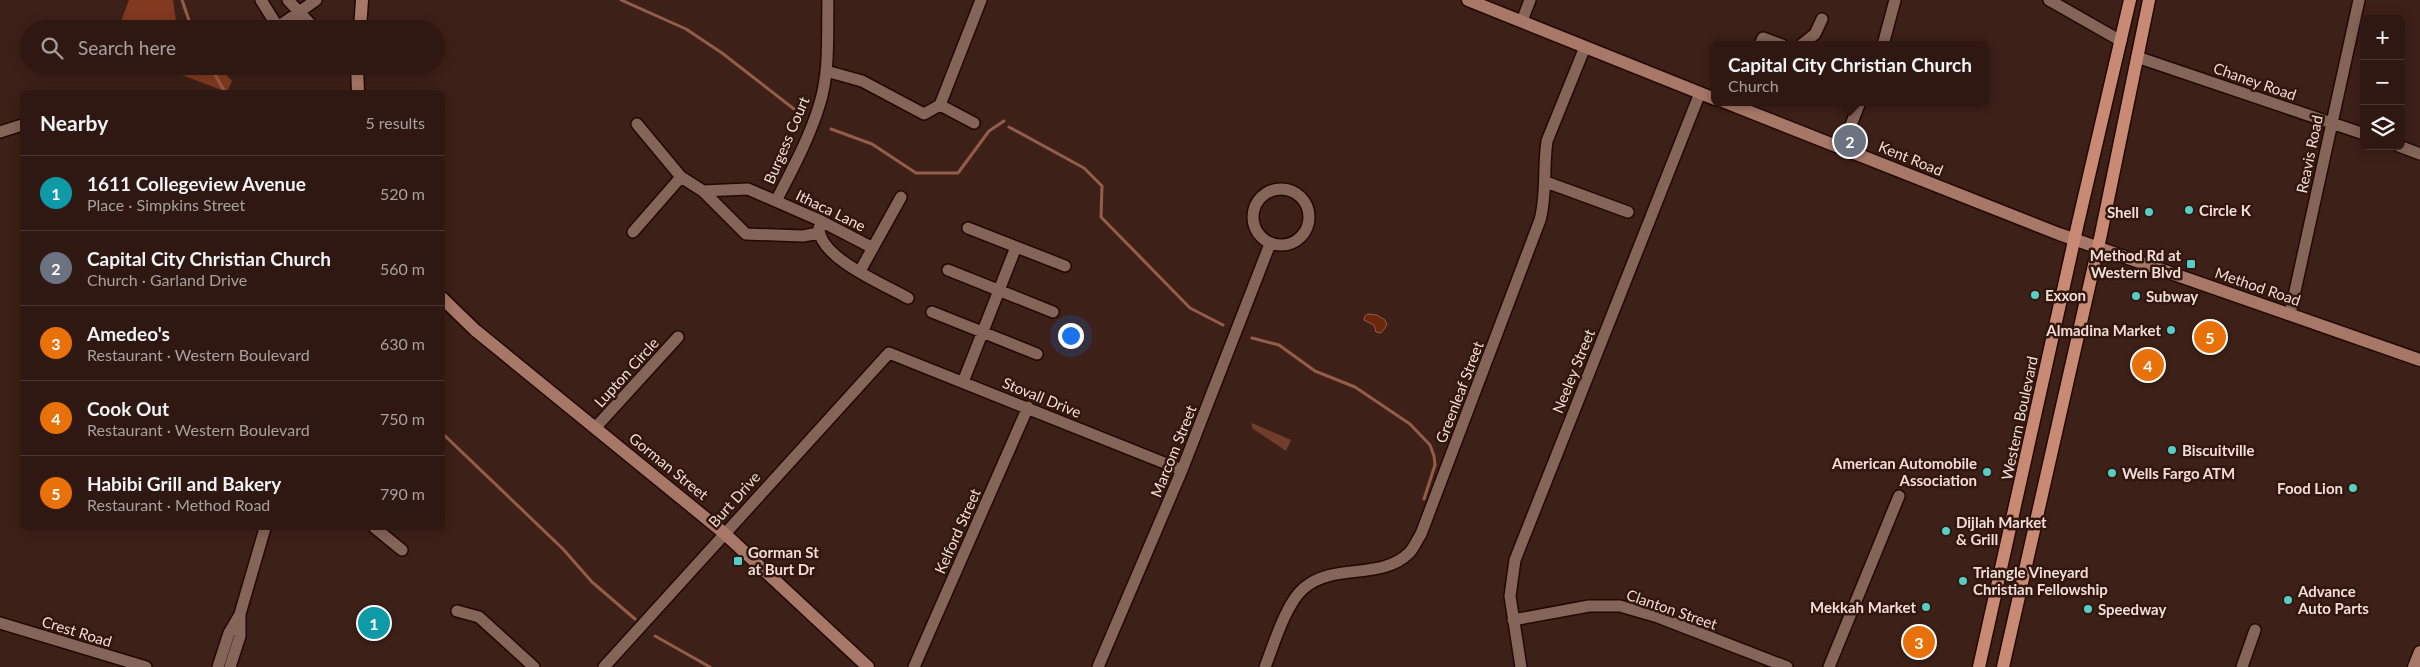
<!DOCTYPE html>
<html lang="en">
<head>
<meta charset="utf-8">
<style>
	:root { --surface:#2e1811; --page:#3a251f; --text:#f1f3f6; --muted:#a7a09f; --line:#493731; --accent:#1a73e8 }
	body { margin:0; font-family:Lato,sans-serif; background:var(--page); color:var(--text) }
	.controls { position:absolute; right:15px; top:15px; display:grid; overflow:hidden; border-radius:8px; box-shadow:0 2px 12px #0003 }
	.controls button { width:45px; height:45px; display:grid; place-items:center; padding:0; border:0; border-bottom:1px solid var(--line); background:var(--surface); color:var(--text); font:25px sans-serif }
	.you { position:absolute; left:1070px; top:335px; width:18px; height:18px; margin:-12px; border:4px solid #fff; border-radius:50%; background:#1a73e8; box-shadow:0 0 0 8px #1a73e833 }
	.badge { display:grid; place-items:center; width:32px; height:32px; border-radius:50%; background:var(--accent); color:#fff; font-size:16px; font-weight:700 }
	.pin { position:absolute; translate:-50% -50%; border:2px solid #fff; box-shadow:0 1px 5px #0006 }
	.popup { position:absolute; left:1711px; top:41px; width:278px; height:65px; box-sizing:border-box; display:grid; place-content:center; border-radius:8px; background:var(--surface); filter:drop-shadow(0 1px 4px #0005); font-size:16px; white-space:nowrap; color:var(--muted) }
	.popup b { font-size:19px; color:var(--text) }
	.popup::after { content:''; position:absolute; left:50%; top:100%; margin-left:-10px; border:10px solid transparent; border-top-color:var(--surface) }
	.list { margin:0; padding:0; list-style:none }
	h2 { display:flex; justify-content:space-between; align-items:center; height:65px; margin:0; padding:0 20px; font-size:21px }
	h2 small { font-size:16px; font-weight:400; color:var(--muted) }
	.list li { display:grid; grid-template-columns:32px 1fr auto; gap:15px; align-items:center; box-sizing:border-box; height:75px; padding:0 20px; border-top:1px solid var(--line) }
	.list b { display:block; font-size:19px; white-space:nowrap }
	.list p { margin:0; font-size:16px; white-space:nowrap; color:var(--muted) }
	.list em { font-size:16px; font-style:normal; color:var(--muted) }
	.icon { flex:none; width:28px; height:28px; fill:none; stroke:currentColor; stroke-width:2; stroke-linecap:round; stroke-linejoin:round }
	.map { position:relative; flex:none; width:2420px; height:667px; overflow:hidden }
	.search { position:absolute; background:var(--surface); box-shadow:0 2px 12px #0003; left:20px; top:20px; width:425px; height:55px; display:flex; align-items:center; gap:12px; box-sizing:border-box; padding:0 18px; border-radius:28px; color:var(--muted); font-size:19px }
	.panel { position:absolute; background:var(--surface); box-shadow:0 2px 12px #0003; left:20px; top:90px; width:425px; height:440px; border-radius:8px }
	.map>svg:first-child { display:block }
	.green { fill:#723e2c }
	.forest { fill:#813920 }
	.water { fill:#6c260c; stroke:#945d49 }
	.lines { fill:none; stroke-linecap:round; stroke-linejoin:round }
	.stream { stroke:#945d49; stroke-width:3 }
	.street-casing { stroke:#220903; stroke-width:14 }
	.secondary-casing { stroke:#220903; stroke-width:15 }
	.primary-casing { stroke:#220903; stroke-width:15 }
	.street { stroke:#856459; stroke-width:11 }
	.secondary { stroke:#a77767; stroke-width:12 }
	.primary { stroke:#c98a75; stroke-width:12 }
	.poi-dot { fill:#55cec5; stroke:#32170e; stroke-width:2 }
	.labels { text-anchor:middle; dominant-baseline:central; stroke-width:5; stroke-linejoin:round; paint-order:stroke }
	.street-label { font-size:15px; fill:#f1ddd7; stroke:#32170e }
	.poi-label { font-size:15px; font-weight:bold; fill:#f1ddd7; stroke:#32170e; text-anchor:start }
</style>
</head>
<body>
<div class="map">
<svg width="2420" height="667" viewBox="0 0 2420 667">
	<rect width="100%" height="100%" fill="#3d2017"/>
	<path class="green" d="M1252,423L1291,440L1286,451L1252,428Z"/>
	<path class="forest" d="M129,0H173L176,21L182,29H118Z
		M158,66H218L232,81L227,92Z"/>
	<path class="water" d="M1368,314L1377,315L1385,320L1387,325L1381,333L1376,332L1374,325L1364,320L1365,316Z"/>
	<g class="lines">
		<path class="stream" d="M182,0L192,29
			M621,0L686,29L722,53L794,109
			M210,66L225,92
			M1009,127L1084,168L1102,186L1101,217L1190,308L1223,325
			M831,129L872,144L916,173H958L989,131L1004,121
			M1252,338L1279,345L1315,371L1355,387L1410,424L1430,445L1434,456L1435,465L1424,499
			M442,433L563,549L592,582L635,619
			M655,636L710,667"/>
		<defs>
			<path id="street" d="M261,0L279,29
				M288,0L315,29
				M2049,0L2121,41
				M1522,21L1530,0
				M278,27L316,0
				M1760,45L1763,38L1782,45
				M1801,45L1815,34L1822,19
				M1883,45L1895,0
				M2137,57L2364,134
				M826,71L862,81L924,114L940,105L974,123
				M940,105L981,0
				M637,124L681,177L703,191L746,234L803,236L819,233
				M0,132L22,125
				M2399,146L2420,154
				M1842,148L1860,102
				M1546,182L1628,212
				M1253 217a28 28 0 1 1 56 0a28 28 0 1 1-56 0Z
				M703,191L748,189L819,220L873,248
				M776,201C792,170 810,137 820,103C830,70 827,34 828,0
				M819,228C819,258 885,285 908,298
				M968,228L1065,266
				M633,232L681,177
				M948,270L1053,312
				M860,271L901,197
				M932,312L1037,354
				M2290,314L2359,0
				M963,382L1016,247
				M596,427L678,337
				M375,528L402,550
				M457,611L479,617L534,667
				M1513,620L1589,606H1620L1658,617L1787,667
				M0,623L146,667
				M218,667L229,633L239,616
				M230,667L240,636V614L265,528
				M604,667L889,353L1182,470
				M914,667L1028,407
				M1098,667L1182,470L1270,244
				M1265,667C1274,644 1286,603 1304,588C1335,562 1380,581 1409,553C1414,548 1417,540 1421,534L1540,220C1547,194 1543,168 1547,141L1585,47
				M1521,667L1510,596L1515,560L1700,93
				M1829,667L1899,496
				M2242,667L2255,630"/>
			<path id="secondary" d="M1468,0L1715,99
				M360,29L362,0
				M357,66L358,92
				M1725,102L2059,234L2420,360
				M442,298L475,330L724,533L868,667
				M2414,667L2420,652"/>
			<path id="primary" d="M1979,667L2078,223L2130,0
				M2003,667L2101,234L2149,0"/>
		</defs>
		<use href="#street" class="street-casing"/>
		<use href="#secondary" class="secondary-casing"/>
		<use href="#primary" class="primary-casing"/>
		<use href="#street" class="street"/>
		<use href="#secondary" class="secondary"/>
		<use href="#primary" class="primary"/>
	</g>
	<g class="poi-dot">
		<circle cx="2189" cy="210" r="5"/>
		<circle cx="2149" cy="212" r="5"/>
		<rect x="2186" y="259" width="10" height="10" rx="2.5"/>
		<circle cx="2035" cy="295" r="5"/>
		<circle cx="2136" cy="296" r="5"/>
		<circle cx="2171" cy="330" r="5"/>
		<circle cx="2172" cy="450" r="5"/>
		<circle cx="1987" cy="472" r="5"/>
		<circle cx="2112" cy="473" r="5"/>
		<circle cx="2353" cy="488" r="5"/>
		<circle cx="1946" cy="531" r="5"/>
		<rect x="733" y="556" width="10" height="10" rx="2.5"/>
		<circle cx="1963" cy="581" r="5"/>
		<circle cx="2288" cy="600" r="5"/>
		<circle cx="1926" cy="607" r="5"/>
		<circle cx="2088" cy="609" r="5"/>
	</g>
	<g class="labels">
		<g class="street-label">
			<text transform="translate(2255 81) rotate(19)">Chaney Road</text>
			<text transform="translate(786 140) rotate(-67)">Burgess Court</text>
			<text transform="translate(2309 154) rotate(-78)">Reavis Road</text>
			<text transform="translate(1911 158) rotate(22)">Kent Road</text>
			<text transform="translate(831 210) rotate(26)">Ithaca Lane</text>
			<text transform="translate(2258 286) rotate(19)">Method Road</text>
			<text transform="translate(1573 371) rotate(-68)">Neeley Street</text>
			<text transform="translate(626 372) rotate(-48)">Lupton Circle</text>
			<text transform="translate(1459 392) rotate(-69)">Greenleaf Street</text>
			<text transform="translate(1042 397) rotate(22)">Stovall Drive</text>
			<text transform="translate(2019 418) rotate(-78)">Western Boulevard</text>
			<text transform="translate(1173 451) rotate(-68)">Marcom Street</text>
			<text transform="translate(669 466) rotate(39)">Gorman Street</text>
			<text transform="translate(734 499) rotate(-48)">Burt Drive</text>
			<text transform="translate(957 531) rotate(-66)">Kelford Street</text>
			<text transform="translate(1672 609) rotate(19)">Clanton Street</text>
			<text transform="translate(77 631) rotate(17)">Crest Road</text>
		</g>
		<g class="poi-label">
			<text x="2199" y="210">Circle K</text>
			<text x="2139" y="212" text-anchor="end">Shell</text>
			<text x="2181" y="255" text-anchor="end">Method Rd at<tspan x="2181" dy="17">Western Blvd</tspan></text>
			<text x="2045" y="295">Exxon</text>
			<text x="2146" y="296">Subway</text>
			<text x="2161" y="330" text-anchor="end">Almadina Market</text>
			<text x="2182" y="450">Biscuitville</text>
			<text x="1977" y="463" text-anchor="end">American Automobile<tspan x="1977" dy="17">Association</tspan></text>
			<text x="2122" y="473">Wells Fargo ATM</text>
			<text x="2343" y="488" text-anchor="end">Food Lion</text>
			<text x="1956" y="522">Dijlah Market<tspan x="1956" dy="17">&amp; Grill</tspan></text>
			<text x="748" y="552">Gorman St<tspan x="748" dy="17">at Burt Dr</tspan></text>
			<text x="1973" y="572">Triangle Vineyard<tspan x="1973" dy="17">Christian Fellowship</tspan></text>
			<text x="2298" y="591">Advance<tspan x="2298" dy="17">Auto Parts</tspan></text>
			<text x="1916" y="607" text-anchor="end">Mekkah Market</text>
			<text x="2098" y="609">Speedway</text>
		</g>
	</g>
</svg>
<div class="controls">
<button>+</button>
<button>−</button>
<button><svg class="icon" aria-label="layers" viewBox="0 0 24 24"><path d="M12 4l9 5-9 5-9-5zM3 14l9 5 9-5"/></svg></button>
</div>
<div class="you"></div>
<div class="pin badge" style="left:374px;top:623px;background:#0f9aa8">1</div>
<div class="pin badge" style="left:1850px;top:141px;background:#6b7280">2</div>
<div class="popup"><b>Capital City Christian Church</b>Church</div>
<div class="pin badge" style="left:1919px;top:642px;background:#e8710a">3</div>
<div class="pin badge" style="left:2148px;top:365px;background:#e8710a">4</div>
<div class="pin badge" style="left:2210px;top:337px;background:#e8710a">5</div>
<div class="search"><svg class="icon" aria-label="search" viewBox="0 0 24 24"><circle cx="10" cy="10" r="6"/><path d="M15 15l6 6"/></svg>Search here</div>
<section class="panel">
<h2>Nearby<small>5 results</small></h2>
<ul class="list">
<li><span class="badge" style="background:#0f9aa8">1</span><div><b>1611 Collegeview Avenue</b><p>Place · Simpkins Street</p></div><em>520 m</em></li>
<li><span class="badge" style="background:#6b7280">2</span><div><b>Capital City Christian Church</b><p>Church · Garland Drive</p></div><em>560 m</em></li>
<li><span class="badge" style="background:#e8710a">3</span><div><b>Amedeo's</b><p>Restaurant · Western Boulevard</p></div><em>630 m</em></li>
<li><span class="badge" style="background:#e8710a">4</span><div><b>Cook Out</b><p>Restaurant · Western Boulevard</p></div><em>750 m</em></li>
<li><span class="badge" style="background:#e8710a">5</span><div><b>Habibi Grill and Bakery</b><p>Restaurant · Method Road</p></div><em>790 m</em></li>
</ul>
</section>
</div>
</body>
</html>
